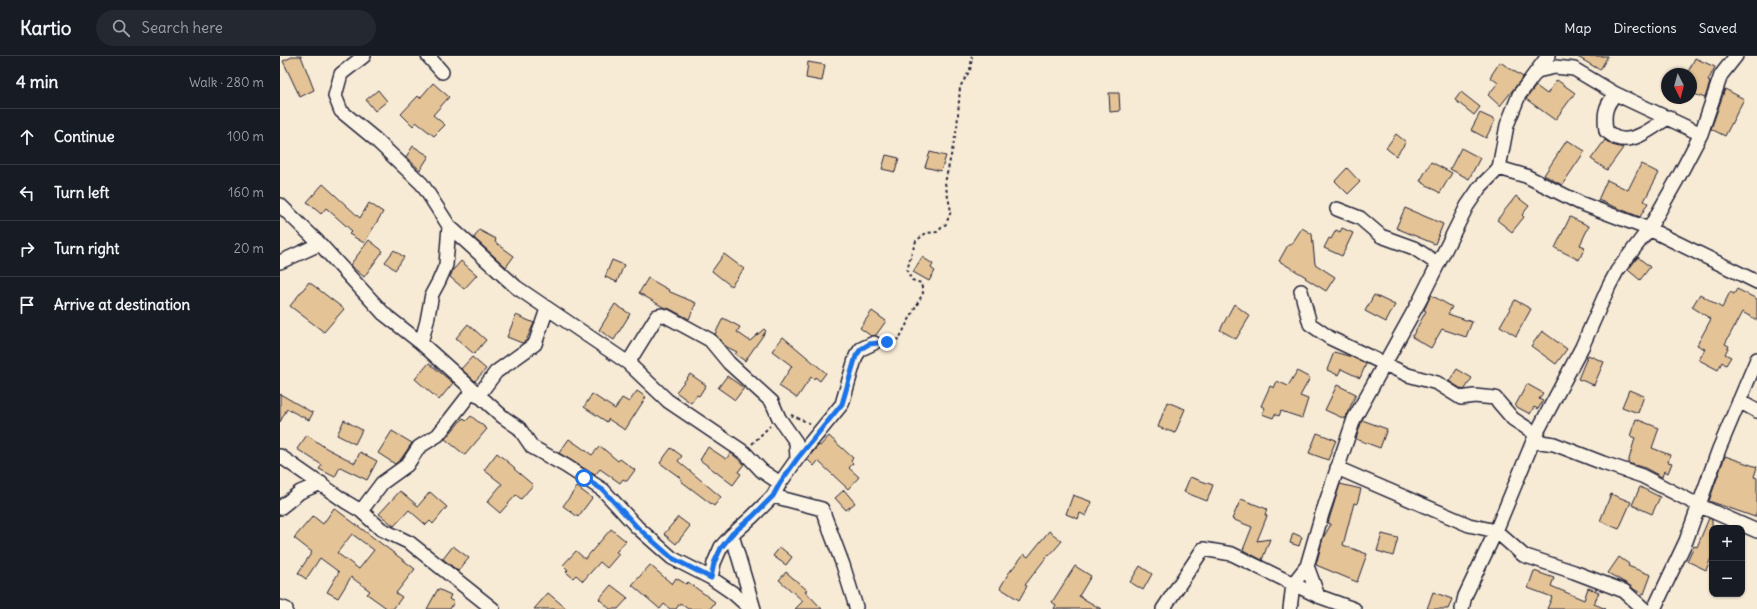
<!DOCTYPE html>
<html lang="en">
<head>
<meta charset="utf-8">
<style>
	:root { --surface:#171b24; --page:#242831; --text:#f1f3f6; --muted:#9ea1a6; --line:#363941 }
	body { margin:0; font-family:Delius,sans-serif; background:var(--page); color:var(--text) }
	.controls { position:absolute; right:12px; bottom:12px; display:grid; overflow:hidden; border-radius:8px; box-shadow:0 1px 3px #0004 }
	.controls button { width:36px; height:36px; display:grid; place-items:center; padding:0; border:0; border-bottom:1px solid var(--line); background:var(--surface); color:var(--text); font:20px sans-serif }
	.compass { position:absolute; left:1381px; top:12px; width:36px; height:36px; border-radius:50%; background:var(--surface); box-shadow:0 1px 3px #0004; rotate:174deg }
	.stop { position:absolute; width:12px; height:12px; margin:-9px; border:3px solid #1a73e8; border-radius:50%; background:#fff }
	.stop.end { background:#1a73e8; border-color:#fff; box-shadow:0 1px 4px #0008 }
	.list { margin:0; padding:0; list-style:none }
	h2 { display:flex; justify-content:space-between; align-items:center; height:52px; margin:0; padding:0 16px; font-size:17px }
	h2 small { font-size:13px; font-weight:400; color:var(--muted) }
	.list li { display:grid; grid-template-columns:26px 1fr auto; gap:12px; align-items:center; box-sizing:border-box; height:56px; padding:0 16px; border-top:1px solid var(--line) }
	.list b { display:block; font-size:15px; white-space:nowrap }
	.list em { font-size:13px; font-style:normal; color:var(--muted) }
	.icon { flex:none; width:22px; height:22px; fill:none; stroke:currentColor; stroke-width:2; stroke-linecap:round; stroke-linejoin:round }
	.map { position:relative; flex:none; width:1477px; height:553px; overflow:hidden }
	header { display:flex; align-items:center; gap:24px; box-sizing:border-box; height:56px; padding:0 20px; background:var(--surface); border-bottom:1px solid var(--line) }
	header strong { font-size:19px }
	nav { display:flex; gap:22px; margin-inline-start:auto; font-size:14px }
	.search { width:280px; height:36px; background:var(--page); display:flex; align-items:center; gap:10px; box-sizing:border-box; padding:0 14px; border-radius:22px; color:var(--muted); font-size:15px }
	main { display:flex }
	aside { flex:1; background:var(--surface) }
	.map>svg:first-child { display:block }
	.building { fill:#e4c396; stroke:#22223b; fill-rule:evenodd }
	.lines { fill:none; stroke-linecap:round; stroke-linejoin:round }
	.minor-casing { stroke:#22223b; stroke-width:16 }
	.path { stroke:#22223b; stroke-width:2; stroke-dasharray:3 3; stroke-linecap:butt }
	.minor { stroke:#fcf5e5; stroke-width:13 }
	.route { stroke:#1a73e8; stroke-width:5 }
</style>
</head>
<body>
<header>
<strong>Kartio</strong>
<div class="search"><svg class="icon" aria-label="search" viewBox="0 0 24 24"><circle cx="10" cy="10" r="6"/><path d="M15 15l6 6"/></svg>Search here</div>
<nav><a>Map</a><a>Directions</a><a>Saved</a></nav>
</header>
<main>
<aside>
<h2>4 min<small>Walk · 280 m</small></h2>
<ul class="list">
<li><svg class="icon" aria-label="ahead" viewBox="0 0 24 24"><path d="M12 20V5M6 11l6-6 6 6"/></svg><div><b>Continue</b></div><em>100 m</em></li>
<li><svg class="icon" aria-label="left" viewBox="0 0 24 24"><path d="M17 20v-9H6M10 6l-5 5 5 5"/></svg><div><b>Turn left</b></div><em>160 m</em></li>
<li><svg class="icon" aria-label="right" viewBox="0 0 24 24"><path d="M7 20v-9h11M14 6l5 5-5 5"/></svg><div><b>Turn right</b></div><em>20 m</em></li>
<li><svg class="icon" aria-label="arrive" viewBox="0 0 24 24"><path d="M6 21V4h12l-3 4 3 4H6"/></svg><div><b>Arrive at destination</b></div></li>
</ul>
</aside>
<div class="map">
<svg width="1477" height="553" viewBox="0 0 1477 553">
	<rect width="100%" height="100%" fill="#f7ebd5"/>
	<filter id="ink" filterUnits="userSpaceOnUse"><feTurbulence type="fractalNoise" baseFrequency=".025" numOctaves="2"/><feDisplacementMap in="SourceGraphic" scale="8" xChannelSelector="R" yChannelSelector="G"/><feConvolveMatrix kernelMatrix="1 2 1 2 8 2 1 2 1" color-interpolation-filters="sRGB"/></filter>
	<g filter="url(#ink)">
		<path class="building" d="M14,0H21L34,34L20,41L3,5Z
			M1296,0H1328L1320,14Z
			M1415,2L1435,11L1428,25L1430,26L1425,42L1411,37V18H1407Z
			M528,6L545,9L542,25L526,22Z
			M1220,6L1243,21L1220,50L1208,39L1218,27L1210,21Z
			M1277,24L1295,37L1275,64L1246,43L1256,30L1267,38Z
			M153,27L169,41L153,59L165,69L154,80L136,66L133,70L121,58L138,40L140,42Z
			M1445,33L1464,43L1445,80L1431,73Z
			M98,34L107,45L95,55L86,44Z
			M1181,36L1200,51L1194,59L1175,44Z
			M829,37H839L840,55L830,56Z
			M1200,57L1215,64L1206,82L1191,74Z
			M1116,78L1126,86L1116,100L1106,92Z
			M1287,84L1305,95L1282,129L1264,119Z
			M1325,84L1332,89L1343,92L1327,114L1311,103Z
			M133,90L149,100L140,114L126,101Z
			M1181,92L1200,102L1189,123L1170,113Z
			M650,96L666,100L661,115L645,111Z
			M606,99L619,102L615,116L602,113Z
			M1151,106L1172,117L1160,137L1140,125Z
			M1361,108L1379,117L1364,145L1368,147L1360,161L1318,144L1327,124L1348,134Z
			M1067,112L1080,126L1068,138L1055,125Z
			M43,128L80,162L89,147L103,156L84,187L69,178L72,175L46,152L41,158L27,146Z
			M1236,140L1249,150L1242,159L1244,161L1232,176L1217,164Z
			M1125,152L1163,168L1155,188L1116,172Z
			M1290,161L1309,170L1300,189L1305,191L1299,204L1275,192Z
			M1022,172L1032,178L1035,208L1055,221L1046,235L1025,222L1026,221L999,205L1008,189H1011Z
			M1062,172L1073,177L1062,200L1044,192L1049,182L1051,183L1056,174L1060,176Z
			M199,174L216,183L215,186L234,200L226,211L194,182Z
			M89,184L103,195L84,221L70,209Z
			M114,194L124,201L115,214L105,206Z
			M444,198L464,213L451,230L432,215Z
			M642,201L653,208L651,212L655,215L649,225L633,216Z
			M1358,201L1370,211L1360,224L1348,214Z
			M332,204L344,209L337,226L325,221Z
			M181,205L197,219L184,233L170,221L173,214Z
			M368,222L389,234L388,235L416,247L409,263L390,253L383,251L359,237Z
			M29,226L64,253L44,276L10,250Z
			M1457,233L1477,243V264L1462,256L1445,288L1449,290L1445,298L1451,301L1446,309L1442,306L1438,314L1419,304L1425,293L1417,289L1431,263L1412,251L1420,238L1442,252L1450,236L1454,238Z
			M1094,239L1115,249L1106,266L1085,255Z
			M1151,239L1172,251L1168,258L1192,266L1186,281L1162,273L1151,292L1132,281L1146,255L1144,254Z
			M1235,244L1251,253L1236,280L1220,270Z
			M335,248L350,258L334,284L319,274Z
			M954,248L970,260L956,283L940,274Z
			M592,255L606,265L596,279L591,280L580,272Z
			M236,259L254,267L246,285L242,287L227,281Z
			M443,262L460,271L457,276L470,285L484,273L486,275L465,305L455,298L457,296L445,290L435,278Z
			M188,268L206,284L194,298L176,282Z
			M1262,275L1287,293L1276,308L1251,290Z
			M503,281L546,317L540,325L535,321L534,323L531,321L517,342L499,330L512,310L492,295Z
			M1054,296L1072,301L1086,308L1080,322L1061,313L1058,319L1047,314Z
			M1308,299L1324,306L1314,329L1298,323Z
			M192,301L206,313L195,325L181,313Z
			M149,307L173,327L159,344L135,323Z
			M1177,313L1192,322L1185,333L1183,334L1169,325Z
			M1017,315L1030,322L1020,340L1028,343L1022,362L1001,355L999,360L995,358L993,362L982,358L985,352L981,350L990,330L994,332L997,325L1008,330Z
			M410,318L426,329L419,340L417,339L411,347L396,336Z
			M447,320L464,332L455,344L438,332Z
			M1247,328L1263,337L1259,343L1263,345L1258,353L1254,351L1250,358L1235,350Z
			M1057,329L1076,338L1065,363L1045,354Z
			M1349,334L1364,340L1358,357L1342,351Z
			M357,335L366,341L345,374L328,363L327,366L304,351L312,338L335,353L342,342L349,346Z
			M0,338L33,357L29,364L7,353L0,366Z
			M887,346L905,353L895,377L878,371Z
			M191,360L207,373L185,399L165,383L183,362L186,365Z
			M1356,363L1379,372L1372,392L1390,399L1388,406L1392,407L1388,417L1384,415L1382,421L1365,412L1348,407L1355,382L1350,380Z
			M64,364L82,374L75,388L57,379Z
			M1082,364L1107,373L1100,392L1076,383Z
			M112,375L132,387L121,403L115,408L98,397Z
			M1037,377L1056,384L1048,404L1029,397Z
			M27,379L46,392L75,407L80,396L97,405L87,424L60,411L55,421L39,413L42,409L17,393Z
			M549,380L573,402L571,405L573,407L569,412L579,421L568,433L538,405L534,410L527,403L539,389L540,390Z
			M289,383L312,399L320,390L338,405L340,403L355,414L347,425L343,423L340,427L320,413L315,419L279,397Z
			M428,391L446,403L451,397L464,408L458,416L461,418L453,429L420,404Z
			M391,392L402,400L398,405L441,441L434,450L401,425L402,423L380,407Z
			M217,397L235,412L234,413L253,429L241,443L236,439L220,457L207,446L222,428L204,414Z
			M1445,400L1477,411L1474,421L1477,422V454L1475,461L1429,445Z
			M910,421L933,429L927,445L904,436Z
			M1060,428L1081,433L1077,448L1074,447L1063,489L1087,498L1077,526L1036,509L1043,482L1051,468L1048,467Z
			M297,431L312,442L298,461L283,450Z
			M1360,431L1380,441L1372,458L1352,449Z
			M564,434L575,447L566,454L555,442Z
			M120,435L138,450L150,436L167,451L153,468L150,465L146,469L129,454L114,470L99,458Z
			M1331,438L1351,446L1339,473L1320,465Z
			M793,439L812,446L806,460L800,457L798,463L786,458Z
			M961,443L987,453L985,459L987,460L977,485L990,483L982,504L963,494L972,471L952,463Z
			M54,452L135,513L116,537L122,541L113,553H108L87,538L90,535L71,521L58,542L47,536L59,516L40,502L26,523L18,517L32,496L14,482L33,460L43,468ZM72,478L94,494L79,513L57,497Z
			M398,461L410,470L396,488L384,478Z
			M1429,462L1432,464V500L1426,514L1407,505L1414,490L1417,491Z
			M331,473L346,485L336,496L339,498L327,512L320,506L303,525L296,519L293,522L286,516L288,514L283,509L296,495L305,503Z
			M769,475L782,485L769,500L768,499L745,529L747,530L739,544L720,532L728,518L744,498L748,501Z
			M1013,477L1022,481L1019,490L1010,487Z
			M1102,478L1118,482L1113,500L1097,495Z
			M173,490L189,502L178,515L163,503Z
			M500,491L512,501L506,509L493,500Z
			M1339,501L1349,508L1348,510L1371,519L1364,538L1355,534L1349,529L1328,517Z
			M370,509L392,528L396,522L406,528L408,526L435,546L430,553H408L400,547L396,553H390L384,548L380,553L352,529Z
			M795,510L811,520L799,540L821,553H774L776,549L772,546Z
			M860,510L872,518L863,534L850,526Z
			M1254,515L1274,522L1271,530L1304,544L1308,532L1319,536L1314,548L1326,553H1267L1272,541L1248,532Z
			M506,516L527,534L525,535L542,553H515L523,545L499,524Z
			M331,529L348,542L338,553H330L319,543Z
			M158,533L171,539L169,543L174,546L170,553H147Z
			M1153,536L1172,543L1168,553H1147Z
			M268,537L287,553H254Z"/>
		<g class="lines">
			<defs>
				<path id="minor" d="M84,0L61,18L55,40L61,55L95,83L142,128L169,170L236,231L348,307L388,345L465,397L482,415L500,427
					M148,0L162,16
					M1257,15L1275,11L1294,13L1336,38
					M1389,61C1375,70 1354,88 1337,82C1333,81 1330,77 1326,75C1324,60 1324,50 1336,38L1421,78
					M1219,112L1246,120L1300,147L1369,173L1477,226
					M0,149L40,188L104,258L141,287L223,361L239,372L252,391L286,410L323,434L357,471L392,502L431,522L453,537L471,553
					M1057,153L1080,162L1101,180L1134,192L1158,208
					M0,206L40,188
					M1021,235L1030,268L1050,282L1128,319L1157,327L1181,342L1194,340L1215,342L1233,363L1256,378
					M141,287L147,265L152,238L159,225L166,209L169,170
					M348,307L377,260L382,259L386,260L430,284L449,307L492,346L499,362L516,386L517,403L500,427L493,440L472,461L452,479L441,491L434,507L431,522
					M198,340L216,316L255,288L267,253
					M1459,345L1477,355
					M1254,385L1274,388L1323,407L1362,420L1418,449L1477,475
					M0,400L66,446L81,455L101,473L130,487L213,553
					M517,403L562,348L576,300L581,293L594,287
					M1057,412L1189,469L1216,475L1243,499L1294,516L1344,535L1364,553
					M493,440L542,453L563,509L576,551
					M0,452L20,436L41,427
					M81,455L102,427L127,409L139,391L158,379L193,334
					M452,479L474,553
					M1027,510L1038,540
					M0,551L6,553
					M883,553L923,493L952,498L1038,540L1074,553
					M1010,553L1013,528L1027,510L1042,458L1074,363L1140,244L1187,150L1200,131L1219,112L1227,69L1239,39L1268,0
					M1182,553L1185,540L1216,475L1256,378L1302,291L1329,230L1337,215L1369,173L1398,122L1421,78L1441,19L1456,0
					M1374,553L1406,485L1439,393L1477,303"/>
			</defs>
			<use href="#minor" class="minor-casing"/>
			<path class="path" d="M604,286L619,283L643,237L641,227L632,224L627,215L631,199L636,185L646,177L657,176L666,168L671,155L665,127L677,72L680,31L690,14L692,2L691,0
				M511,359L531,368
				M472,388L490,370"/>
			<use href="#minor" class="minor"/>
		</g>
	</g>
	<g class="lines" filter="url(#ink)">
		<path class="route" d="M304,422L323,434L357,471L392,502L431,522L434,507L441,492L452,478L472,461L493,440L500,427L517,403L562,348L576,300L581,293L589,288L607,286"/>
	</g>
</svg>
<div class="controls">
<button>+</button>
<button>−</button>
</div>
<svg class="compass" viewBox="-18 -18 36 36"><path d="M0-13l5 13h-10z" fill="#e53935"/><path d="M0 13l5-13h-10z" fill="#9ea1a6"/></svg>
<div class="stop" style="left:304px;top:422px"></div>
<div class="stop end" style="left:607px;top:286px"></div>
</div>
</main>
</body>
</html>
